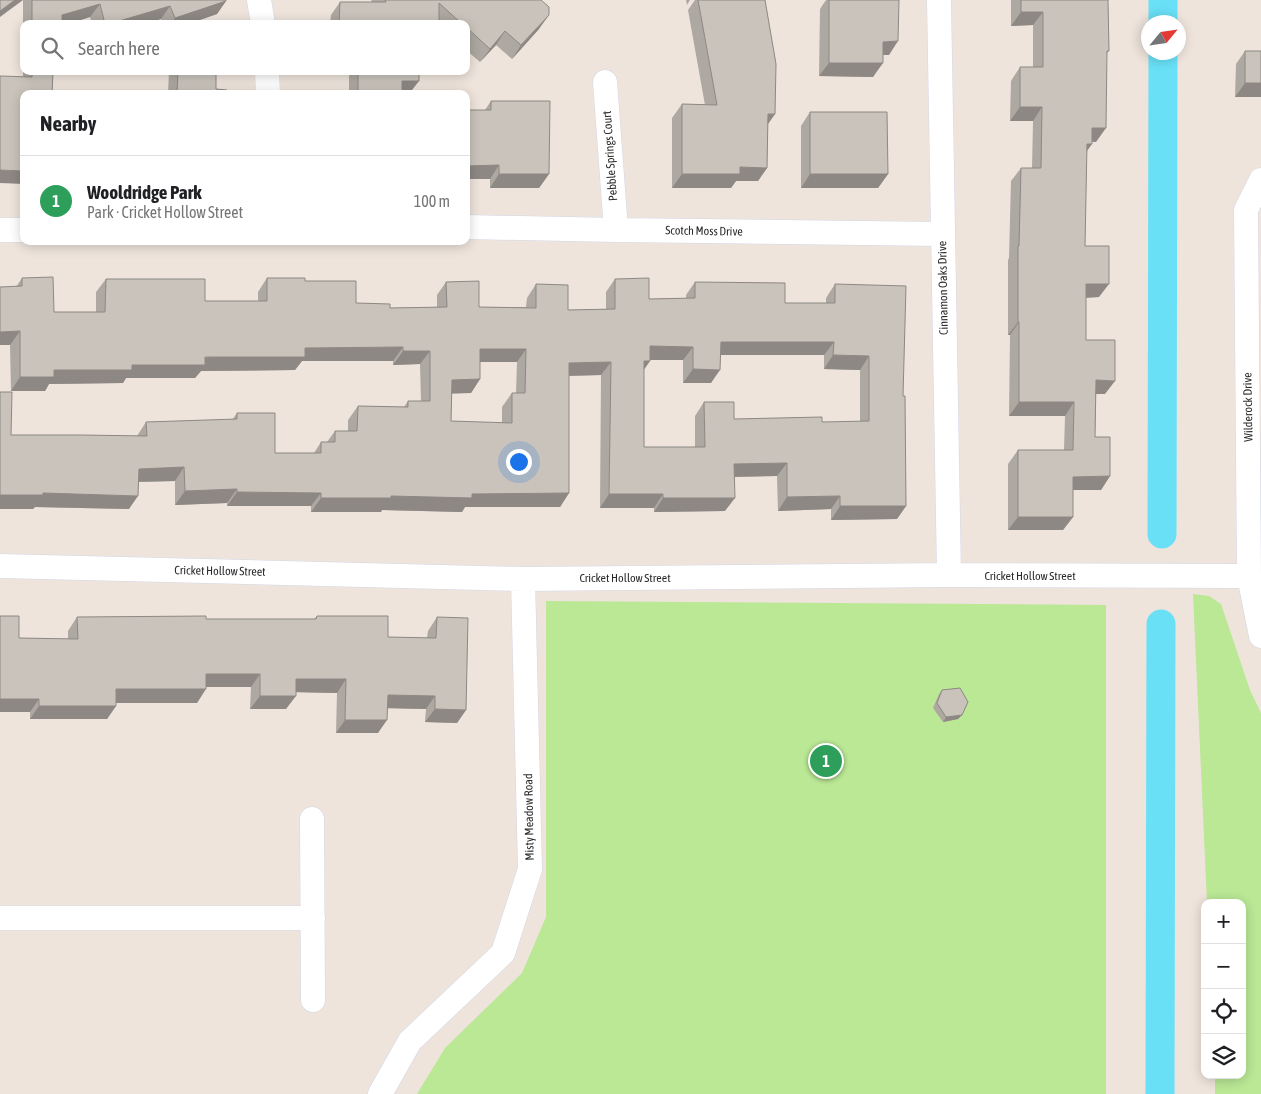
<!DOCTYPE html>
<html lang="en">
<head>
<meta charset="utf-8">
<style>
	:root { --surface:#fff; --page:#f6f6f6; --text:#202124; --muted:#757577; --line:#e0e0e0; --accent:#3872ff }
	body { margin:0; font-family:"Asap Condensed",sans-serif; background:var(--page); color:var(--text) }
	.controls { position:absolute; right:15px; bottom:15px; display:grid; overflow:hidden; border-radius:10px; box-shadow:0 2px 12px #0003 }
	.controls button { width:45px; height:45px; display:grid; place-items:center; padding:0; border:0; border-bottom:1px solid var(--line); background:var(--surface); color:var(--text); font:25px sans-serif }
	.compass { position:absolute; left:1141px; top:15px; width:45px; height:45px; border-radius:50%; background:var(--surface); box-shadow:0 2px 12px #0003; rotate:61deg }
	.you { position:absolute; left:518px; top:461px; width:18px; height:18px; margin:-12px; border:4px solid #fff; border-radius:50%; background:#1a73e8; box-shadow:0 0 0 8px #1a73e833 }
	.badge { display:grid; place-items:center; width:32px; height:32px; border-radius:50%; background:var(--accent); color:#fff; font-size:16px; font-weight:700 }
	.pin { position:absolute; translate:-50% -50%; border:2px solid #fff; box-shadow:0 1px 5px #0006 }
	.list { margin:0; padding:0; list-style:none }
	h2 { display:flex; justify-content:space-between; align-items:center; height:65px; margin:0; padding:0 20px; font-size:21px }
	h2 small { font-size:16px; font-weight:400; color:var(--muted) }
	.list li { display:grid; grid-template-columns:32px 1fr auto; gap:15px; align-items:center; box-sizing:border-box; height:90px; padding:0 20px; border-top:1px solid var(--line) }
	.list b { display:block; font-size:19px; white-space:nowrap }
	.list p { margin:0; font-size:16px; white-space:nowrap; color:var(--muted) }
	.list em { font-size:16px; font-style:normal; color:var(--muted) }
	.icon { flex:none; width:28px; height:28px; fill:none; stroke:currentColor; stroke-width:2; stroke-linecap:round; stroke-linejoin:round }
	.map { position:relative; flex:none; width:1261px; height:1094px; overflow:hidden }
	.search { position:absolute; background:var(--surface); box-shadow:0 2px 12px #0003; left:20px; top:20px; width:450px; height:55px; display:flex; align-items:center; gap:12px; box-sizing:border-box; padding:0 18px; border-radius:10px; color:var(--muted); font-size:19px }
	.panel { position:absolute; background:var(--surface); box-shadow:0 2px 12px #0003; left:20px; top:90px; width:450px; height:155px; border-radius:10px }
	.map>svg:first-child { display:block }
	.green { fill:#bae895 }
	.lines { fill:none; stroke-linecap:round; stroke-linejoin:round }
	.canal { stroke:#69e0f6; stroke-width:29 }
	.minor-casing { stroke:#d1d7e5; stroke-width:25 }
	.minor { stroke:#fff; stroke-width:24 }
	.wall { fill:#ada8a1; fill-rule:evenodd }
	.shaded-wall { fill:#8d8883 }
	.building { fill:#c9c3bb; stroke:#8d8883; fill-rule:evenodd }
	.labels { text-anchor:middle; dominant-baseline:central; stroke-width:4; stroke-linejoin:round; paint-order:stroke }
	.street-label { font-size:12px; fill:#2b2b2b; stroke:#fff }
</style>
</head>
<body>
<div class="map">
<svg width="1261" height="1094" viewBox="0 0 1261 1094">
	<rect width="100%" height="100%" fill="#eee4dc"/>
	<path class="green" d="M1193,594L1209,596L1221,604L1250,690L1261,713V1094H1215V1075H1242V903H1207Z
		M546,601L1106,605V1094H417L445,1048L522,973L546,917Z"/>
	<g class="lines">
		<path class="canal" d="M1163,22V0
			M1162,534L1163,52
			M1160,1094L1161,624"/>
		<defs>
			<path id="minor" d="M259,0L263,24
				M939,0L949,575
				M267,71L268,94
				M605,82L616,230
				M1261,180L1246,210L1249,576L1261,636
				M466,227L616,230L942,234
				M0,230H24
				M0,566L523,579L949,575L1249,576
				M312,819L313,1000
				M0,918H313
				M380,1094L410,1041L503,953L530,869L523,579"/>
		</defs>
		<use href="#minor" class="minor-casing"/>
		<use href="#minor" class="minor"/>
	</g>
	<path class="wall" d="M0,0H226V1L217,14L188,24H163L161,19L144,24H92L90,17L68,24H24V71H53L52,94L23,76V0Z
		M371,0H541L539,29L512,59L496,45L480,62L466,50V24H330L331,15L340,2H372Z
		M686,0H690L687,5Z
		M695,0H765L775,114L768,124L767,168L758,181H736L731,188H672V118L682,104L705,105L688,10Z
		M826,0H899L889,55H883L873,77L819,76L820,9Z
		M1011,0H1108L1109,51L1107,53L1096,142L1092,141L1086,152L1085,246L1099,297L1086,298V340L1105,394H1096L1095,437L1110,476L1101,490H1073V517L1063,530H1008V464L1018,450H1064L1065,416H1009L1010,335H1008V260L1009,258L1011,181L1021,168H1032L1033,121H1010L1011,81L1020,67H1033V25L1011,26Z
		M1245,51L1261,97H1235L1236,64Z
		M169,71H216V89L227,94H168Z
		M349,71H419L409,94H349Z
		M491,101L549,174L539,188H490V179H466V110H485Z
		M810,112L888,174L878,188H801V126Z
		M22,278L54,312H96V292L106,279L205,301H258V292L267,278L305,281L356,303L390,308L437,307V295L446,282L479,307H526L527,298L536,284L568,310L606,309V292L615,279L649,299L686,298V295L695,282L785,303H826V298L835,284L903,396L906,506L897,519L831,520V509L778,511L777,476L735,477L725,511L654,512V508H600L601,375L569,376V493L560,507H465L462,512L382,510L381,512H311V506H227V503L175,505V481L138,482L129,509L35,507L33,509H0V392L11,435L137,436L146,422L232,420L237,413L275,453H314L321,442H327L335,431H348V420L358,406L404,407L408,401H421L420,364L393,365V361H302L295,370L201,371L195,378H126L123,383L49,384L45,391H11L10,345L16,287ZM720,355H824V369L860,370V422H822L734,419L704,402L695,416V447H644V369L650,360H683V383H711ZM480,362H517L516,393H512L502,407V423L451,421L452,393H471L480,379Z
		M0,616L19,638L68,639V631L77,617L206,619H314L317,616L388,637L427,638L428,631L437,617L466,710L457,723L425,722L426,709L388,708L378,733H336L337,693L296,692L286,709H250L251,687H206L197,703H116V706L107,719H30V712H0Z
		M942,690L962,715L958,719L943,722L933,708L939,694Z"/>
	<path class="shaded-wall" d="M15,0H23L0,17V11Z
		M226,1L217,14L188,24H171L175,18Z
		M100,4L90,17L68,24H56L62,15Z
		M170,6L161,19L144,24H109Z
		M1021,12H1043L1033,25L1011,26Z
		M549,15L539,29L512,59L521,45Z
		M505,31L496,45L480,62L490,49Z
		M898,41L889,55H874L883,42Z
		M829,63H883L873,77L819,76Z
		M402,81H419L409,94H393Z
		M1245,83H1261V97H1235Z
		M1020,107H1042L1033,121H1010Z
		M768,114H775L765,128Z
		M1092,128H1106L1096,142L1082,141Z
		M1087,144H1092L1082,158Z
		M499,165L490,179H466V166Z
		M740,167L767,168L758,181H736L731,188H672L682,174Z
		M0,170L24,171V184L0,183Z
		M499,174H549L539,188H490Z
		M810,174H888L878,188H801Z
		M1086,284H1109L1099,297L1077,298Z
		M1018,322H1019L1010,335H1008Z
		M20,331L10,345H0V332Z
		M721,342H834L824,355H711Z
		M650,346L693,347L683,360H640Z
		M403,347L393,361H302L295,370L201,371L195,378H126L123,383L49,384L45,391H11L20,377L54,370L132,365L305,348Z
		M480,349H526L517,362H470Z
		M403,351H430L420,364L393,365Z
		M833,355L869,356L860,370L824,369Z
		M644,361H650L641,374Z
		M611,362L601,375L560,376L569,363Z
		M693,369L720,370L711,383H683Z
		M480,379L471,393L443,394L452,380Z
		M1096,380L1115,381L1105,394H1086Z
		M1019,402H1074L1065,416H1009Z
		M787,463L777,476L725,477L734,464Z
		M184,467L175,481L129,482L139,469Z
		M1110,476L1101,490H1064L1073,477Z
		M237,489L227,503L175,505L185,491Z
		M237,492L321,493L311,506H227Z
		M43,493L138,496L129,509L35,507L33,509H0V495Z
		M569,493L560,507H465L462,512L382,510L381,512H311L321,498L472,494Z
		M609,494H663L654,508H600Z
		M840,496L831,509L778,511L787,497Z
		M663,498H735L725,511L654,512Z
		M840,506H906L897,519L831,520Z
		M1018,517H1073L1063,530H1008Z
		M206,674H260L251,687H197Z
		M296,679H346L337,693L287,692Z
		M116,689H206L197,703H107Z
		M388,695L435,696L426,709L378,708Z
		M260,696H296L286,709H250Z
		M0,699H39L30,712H0Z
		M39,706H116L107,719H30Z
		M435,709L466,710L457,723L425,722Z
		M962,715L958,719L943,722L946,717Z
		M345,720H387L378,733H336Z"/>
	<path class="building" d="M0,0H15L0,11Z
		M32,0H226V1L175,18L170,6L109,24H105L100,4L62,15V24H32Z
		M385,0H541L549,7V15L521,45L505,31L490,49L466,27V24H462L439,3V24H339L340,2H386Z
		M698,0H765L776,64L775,114H768L767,168L740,167V174H682V104L717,105Z
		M829,0H899L898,41L883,42V63H829Z
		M1021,0H1108L1109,51H1107L1106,128H1092V144H1087L1085,246H1109V284H1086V340H1115V381L1096,380L1095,437H1110V476L1073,477V517H1018V450H1073L1074,402H1019V322H1018V246H1019L1021,168H1041L1042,107H1020V67H1043V12H1021Z
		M1245,51H1261V83H1245Z
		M32,71H53L52,94H24V171L0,170V76L32,77Z
		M178,71H216V89L227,90V94H171H177Z
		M358,71H419V81H402V94H358Z
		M491,101H550L549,174H499V165L466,166V110H491Z
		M810,112H887L888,174H810Z
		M53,277L54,312H105L106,279H205V301H267V278H305V281H356V303L390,304V308L447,307L446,282L479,281V307L536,308V284L568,285V310L615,309V279L649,278V299L695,298V282L785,283V303H835V284L906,286L903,396H905L906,506H840V496L787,497V463L734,464L735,498H663V494H609L611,362L569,363V493L472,494V498L391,496V498H321V493L237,492V489L185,491L184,467L139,469L138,496L43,493V495H0V392H12L11,435H81L147,436L146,422L237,419V413H275V453H321V442H335V431H357L358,406L408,407V401H430V351H403V347L305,348V357H205V365H132V370H54V377H20V331L0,332V287L22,286V278ZM721,342H834L833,355L869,356V421L822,422V417L734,419V402H704L705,447H644V361H650V346L693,347V369L720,370ZM480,349H526L525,393H512V423L451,421L452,380L480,379Z
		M0,616H19V638L78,639L77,617L206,616V619H316L317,616H388V637L436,638L437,617L468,618L466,710L435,709V696L388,695L387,720H345L346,679H296V696H260V674H206V689H116V706H39V699H0Z
		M960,688L968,702L962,715L946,717L937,703L942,690Z"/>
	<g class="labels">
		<g class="street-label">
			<text transform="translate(610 156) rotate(-94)">Pebble Springs Court</text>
			<text transform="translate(704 231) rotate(1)">Scotch Moss Drive</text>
			<text transform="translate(943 288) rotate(-91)">Cinnamon Oaks Drive</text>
			<text transform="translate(1248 407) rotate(-91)">Wilderock Drive</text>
			<text transform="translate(220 571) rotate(1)">Cricket Hollow Street</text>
			<text x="1030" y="576">Cricket Hollow Street</text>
			<text x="625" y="578">Cricket Hollow Street</text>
			<text transform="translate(529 817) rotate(-91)">Misty Meadow Road</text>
		</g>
	</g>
</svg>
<div class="controls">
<button>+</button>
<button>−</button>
<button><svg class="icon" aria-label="locate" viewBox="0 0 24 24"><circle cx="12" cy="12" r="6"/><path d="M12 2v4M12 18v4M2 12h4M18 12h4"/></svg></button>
<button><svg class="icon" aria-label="layers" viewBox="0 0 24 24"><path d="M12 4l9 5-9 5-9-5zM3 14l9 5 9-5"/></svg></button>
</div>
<svg class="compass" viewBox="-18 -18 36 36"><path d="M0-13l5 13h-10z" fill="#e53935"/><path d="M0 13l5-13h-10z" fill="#757577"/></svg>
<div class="you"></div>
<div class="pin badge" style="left:826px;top:761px;background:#2e9e5b">1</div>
<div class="search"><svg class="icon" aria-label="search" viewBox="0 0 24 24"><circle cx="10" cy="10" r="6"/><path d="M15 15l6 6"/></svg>Search here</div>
<section class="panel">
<h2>Nearby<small></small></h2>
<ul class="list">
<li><span class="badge" style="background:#2e9e5b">1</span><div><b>Wooldridge Park</b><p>Park · Cricket Hollow Street</p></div><em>100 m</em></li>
</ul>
</section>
</div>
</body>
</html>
